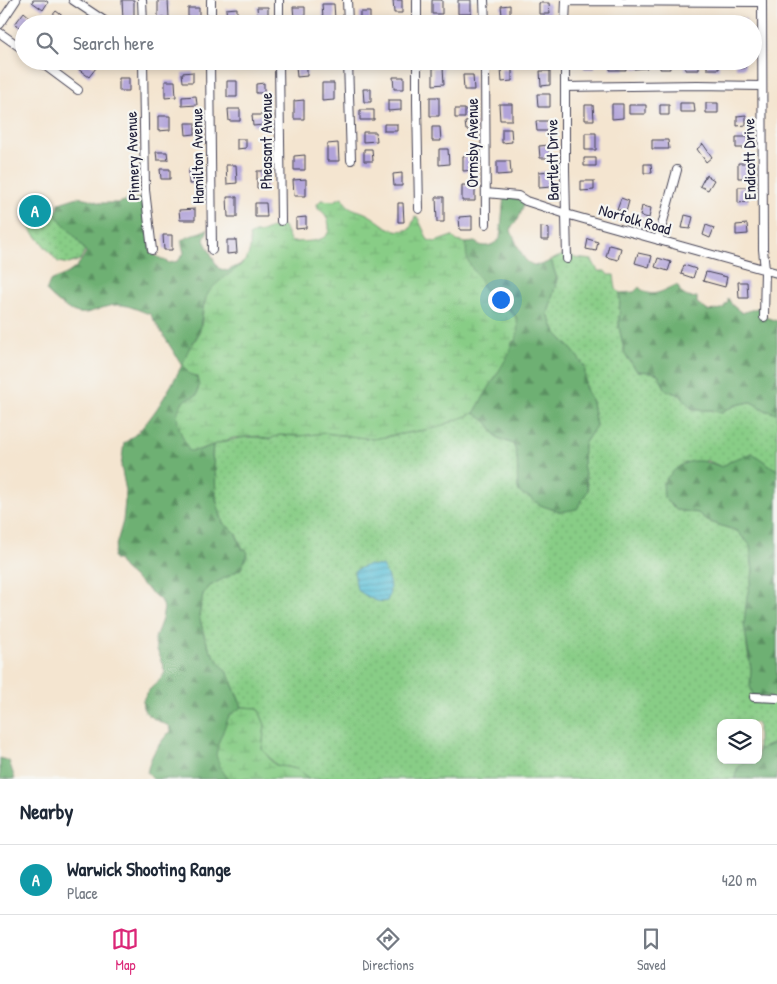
<!DOCTYPE html>
<html lang="en">
<head>
<meta charset="utf-8">
<style>
	:root { --surface:#fff; --page:#f6f6f7; --text:#1f2937; --muted:#747a83; --line:#e0e1e3; --accent:#db2777 }
	body { margin:0; font-family:"Patrick Hand",sans-serif; background:var(--page); color:var(--text) }
	.controls { position:absolute; right:15px; bottom:15px; display:grid; overflow:hidden; border-radius:10px; box-shadow:0 2px 8px #0003 }
	.controls button { width:45px; height:45px; display:grid; place-items:center; padding:0; border:0; border-bottom:1px solid var(--line); background:var(--surface); color:var(--text); font:25px sans-serif }
	.you { position:absolute; left:500px; top:299px; width:18px; height:18px; margin:-12px; border:4px solid #fff; border-radius:50%; background:#1a73e8; box-shadow:0 0 0 8px #1a73e833 }
	.badge { display:grid; place-items:center; width:32px; height:32px; border-radius:50%; background:var(--accent); color:#fff; font-size:16px; font-weight:700 }
	.pin { position:absolute; translate:-50% -50%; border:2px solid #fff; box-shadow:0 1px 5px #0006 }
	.list { margin:0; padding:0; list-style:none }
	h2 { display:flex; justify-content:space-between; align-items:center; height:65px; margin:0; padding:0 20px; font-size:21px }
	h2 small { font-size:16px; font-weight:400; color:var(--muted) }
	.list li { display:grid; grid-template-columns:32px 1fr auto; gap:15px; align-items:center; box-sizing:border-box; height:70px; padding:0 20px; border-top:1px solid var(--line) }
	.list b { display:block; font-size:19px; white-space:nowrap }
	.list p { margin:0; font-size:16px; white-space:nowrap; color:var(--muted) }
	.list em { font-size:16px; font-style:normal; color:var(--muted) }
	.icon { flex:none; width:28px; height:28px; fill:none; stroke:currentColor; stroke-width:2; stroke-linecap:round; stroke-linejoin:round }
	.map { position:relative; flex:none; width:777px; height:779px; overflow:hidden }
	.search { position:absolute; background:var(--surface); box-shadow:0 2px 8px #0003; left:15px; right:15px; top:15px; height:55px; display:flex; align-items:center; gap:12px; box-sizing:border-box; padding:0 18px; border-radius:28px; color:var(--muted); font-size:19px }
	.sheet { height:135px; background:var(--surface) }
	nav { display:flex; justify-content:space-around; align-items:center; box-sizing:border-box; height:70px; border-top:1px solid var(--line); background:var(--surface); font-size:14px; color:var(--muted) }
	nav a { display:grid; justify-items:center; gap:2px }
	nav .on { color:var(--accent) }
	.map>svg:first-child { display:block }
	.grass { fill:url(#grass-dots); stroke:#557860 }
	.forest { fill:url(#forest-firs); stroke:#486957 }
	.wetland { fill:url(#wetland-marsh); stroke:#557860 }
	.water { fill:url(#water-rules); stroke:#3e7089 }
	.building { fill:#b1a3d9 }
	.lines { fill:none; stroke-linecap:round; stroke-linejoin:round }
	.minor-casing { stroke:#423f51; stroke-width:10 }
	.minor { stroke:#fff; stroke-width:8 }
	.labels { text-anchor:middle; dominant-baseline:central; stroke-width:4.5; stroke-linejoin:round; paint-order:stroke }
	.street-label { font-size:16px; fill:#22223b; stroke:#f6f6f2 }
</style>
</head>
<body>
<div class="map">
<svg width="777" height="779" viewBox="0 0 777 779">
	<defs>
		<pattern id="grass-dots" width="8" height="8" patternUnits="userSpaceOnUse" patternTransform="scale(1.25)"><rect width="8" height="8" fill="#88cd86"/><path d="M2 2h.1M6 6h.1" fill="none" stroke="#75b075" stroke-width="1.8" stroke-linecap="round"/></pattern>
		<pattern id="forest-firs" width="22" height="20" patternUnits="userSpaceOnUse" patternTransform="scale(1.25)"><rect width="22" height="20" fill="#6eb073"/><path d="M5 1l3.5 6h-7zM16 11l3.5 6h-7z" fill="#5a8f60"/></pattern>
		<pattern id="wetland-marsh" width="20" height="14" patternUnits="userSpaceOnUse" patternTransform="scale(1.25)"><rect width="20" height="14" fill="#88cd86"/><path d="M1 5h8M5 5V1M11 12h8M15 12V8" fill="none" stroke="#75b075"/></pattern>
		<pattern id="water-rules" width="6" height="5" patternUnits="userSpaceOnUse" patternTransform="scale(1.25)"><rect width="6" height="5" fill="#59bfd7"/><path d="M0 2.5h6" fill="none" stroke="#499bb0"/></pattern>
	</defs>
	<rect width="100%" height="100%" fill="#f6f6f2"/>
	<filter id="ink" filterUnits="userSpaceOnUse"><feTurbulence type="fractalNoise" baseFrequency=".02" numOctaves="2"/><feDisplacementMap in="SourceGraphic" scale="10" xChannelSelector="R" yChannelSelector="G"/><feConvolveMatrix kernelMatrix="1 2 1 2 8 2 1 2 1" color-interpolation-filters="sRGB"/></filter>
	<filter id="wash" filterUnits="userSpaceOnUse"><feTurbulence type="fractalNoise" baseFrequency=".0096" numOctaves="4" result="noise"/><feDisplacementMap in="SourceGraphic" scale="20" xChannelSelector="R" yChannelSelector="G"/><feGaussianBlur stdDeviation="1.12" result="paint"/><feColorMatrix in="noise" values="0 0 0 0 0 0 0 0 0 0 0 0 0 0 0 0 0 1.4 0 .05"/><feComposite in="paint" operator="in"/></filter>
	<g filter="url(#wash)">
		<rect width="100%" height="100%" fill="#f4e5d0"/>
		<path class="grass" d="M49,204L81,243L85,250L80,260L69,264L58,262L26,224Z
			M565,251L575,258L592,260L598,271H605L608,275H614L616,289L620,293L619,327L625,354L637,371L652,372L658,374L666,390L682,396L691,408L696,410H714L721,413L736,405L751,402L767,411L777,413V470L771,467L732,460L722,467L706,460L676,510L698,513L707,521L737,531L750,545L753,572L746,632L747,648L751,669L777,696V742L758,750V723H721V760H746L736,772L735,779H309L297,769L276,765L262,749L265,725L258,708L242,707L228,674L210,650L204,635L199,616L203,594L210,586L232,573L244,551L235,532L223,523L216,499L215,469L212,456L213,445C232,439 251,434 270,439L279,435L299,436L325,433L373,439L435,428L474,413L487,421L498,438L513,444C521,459 515,476 519,492L526,495L540,505L588,490L583,464L584,444L596,425L592,402L585,387L584,367L574,352L556,333L548,314L557,279L551,260L563,255Z"/>
		<path class="forest" d="M504,195L525,201L518,220L512,226L511,231C520,249 525,277 551,260L557,279L548,314L556,333L574,352L585,367V387L592,402L596,426L584,444L583,464L588,490L577,509L560,512L540,505L526,495L525,496L519,492C515,476 521,459 513,444L498,438L487,422L474,413L499,370L511,310L486,292L466,259V243L475,242C484,249 492,246 500,239Z
			M78,197L90,199L100,203H118L128,200L144,198L151,253L169,263L178,261L184,253L181,240L208,229L204,240L218,268L227,271L243,263L204,302L199,333L189,349L188,373L197,377L199,386L197,395L183,402L199,450L213,445L212,456L215,469L216,499L223,523L235,532L243,550L245,548L248,553L241,569L210,586L203,594L199,616L204,635L210,650L228,674L242,707L221,769L227,779H153L147,773C151,753 157,747 170,731L169,726C155,719 133,712 147,693C152,685 160,683 165,672L154,641L162,619L164,608L160,600L124,569L118,560H115L113,556L123,521L126,491L121,466L124,443C148,429 169,390 182,365L150,314C140,311 129,305 120,305C108,304 97,311 86,313C72,316 55,300 46,291L50,281C68,273 76,272 86,252L76,238L54,213L58,209L59,203Z
			M676,285L678,286C681,295 687,299 697,297V303L708,311L722,309L728,302V298L732,305L742,313L760,307L765,317L777,321V413L767,411L751,402L736,405L721,413L714,410H696L691,408L682,396L666,390L658,374L652,372L637,371L625,354L619,327L620,293L634,292L639,287C651,300 662,291 676,285Z
			M752,453L777,470V696L753,695L750,686L751,669L744,624L747,596L753,572L750,545L737,531L707,521L698,513L676,510L664,498L663,483C681,459 695,456 722,467L732,460Z
			M777,742V779H735C736,763 744,760 758,760V750Z
			M0,758L9,761L15,779H0Z"/>
		<path class="wetland" d="M342,197C349,211 355,208 367,214C383,222 389,235 410,229L415,217L418,218L428,240L435,242L452,236L457,241L466,243C466,266 470,263 481,282C483,285 484,289 486,292C502,310 524,308 516,340L512,342L510,352L474,413L435,428L373,439L325,433L299,436L279,435L270,439L260,438V436L233,438L198,450L189,451C183,437 170,416 183,402C186,399 193,397 197,395L199,386L197,377L188,373L183,364C185,359 186,354 189,349C191,344 197,339 199,333C204,319 201,304 209,292C224,271 257,267 249,236L255,233C265,234 274,223 284,226L290,240L292,242C307,241 335,244 328,221C326,215 324,212 318,209L317,204L321,200L334,201Z
			M242,707L258,708L265,725L262,749L274,764L276,765L297,769L309,779H227L221,769L216,755L218,744L229,716Z"/>
		<path class="water" d="M367,565L382,566C389,577 393,589 387,601C375,604 366,595 357,590L354,571Z"/>
		<g id="blocks">
			<path class="building" d="M33,0H45L48,2L43,10L32,2Z
				M122,0H134V20H123Z
				M158,0H168L169,18H158Z
				M393,0H402V13H394Z
				M432,0H442V14H432Z
				M458,0H471V14H458Z
				M539,3H549L550,14H539Z
				M322,4H334L335,19H323Z
				M510,5V14L502,15L501,6Z
				M257,7H268V18H258Z
				M293,7H305V18H294Z
				M188,8H199V19H188Z
				M237,8V19H227L226,9Z
				M56,11L64,17L60,24L51,17Z
				M24,12L32,19L29,24H24V30L15,24Z
				M360,12H370V22H360Z
				M584,18H592V24H584Z
				M709,18H719V24H709Z
				M610,19H622V24H610Z
				M635,19H646V24H635Z
				M660,19H670V24H660Z
				M694,19V24H681V20Z
				M732,19H746V24H733Z
				M84,61L96,68L89,77L78,69Z
				M584,61H594L595,69H584Z
				M610,61H625L626,70H610Z
				M634,61H646L647,68L634,69Z
				M660,61H669L670,69H660Z
				M685,61H699V70H685Z
				M707,61H719V69H707Z
				M735,61H745V68H736Z
				M307,65V76L297,77L296,66Z
				M443,67L444,84L433,85V68Z
				M501,69H512V81L502,82Z
				M540,71H550V85L541,86Z
				M193,72V82H183L182,73Z
				M463,75H473L474,90H464Z
				M393,77H404V89H394Z
				M119,78H129V91H119Z
				M165,81H175L176,97L165,98Z
				M227,81H237V97H227Z
				M264,83V93H256V84Z
				M322,83H334V100L322,101Z
				M363,89H371V102H364Z
				M537,94H550V107H538Z
				M196,96L197,105L182,106V97Z
				M430,97H439V116H430Z
				M304,100V119H294V101Z
				M388,100H401V110L388,111Z
				M680,103H694L695,112H680Z
				M706,103H718V113H706Z
				M499,104H512V120H500Z
				M612,104H623V118L612,119Z
				M585,105H593L594,120H585Z
				M629,105H646V114H629Z
				M660,105H669V115H660Z
				M228,109H240V121H229Z
				M455,109H465V118H455Z
				M360,110H374V120H360Z
				M252,115H263L264,125L253,126Z
				M746,115V125L737,126V116Z
				M158,116H170V130L158,131Z
				M476,121V130H466L465,122Z
				M536,121H549V131H537Z
				M185,123H195V134L186,135Z
				M384,124H397V131H384Z
				M432,127H440L441,141H432Z
				M502,129H511L512,142L502,143Z
				M363,132H376L377,141L363,142Z
				M585,133H596V150H585Z
				M736,137H748V148H736Z
				M237,139H246V148L237,149Z
				M652,140H668L669,149H652Z
				M338,143L339,161H327V144Z
				M703,144L712,157L706,162L697,149Z
				M549,145L550,158H540L539,146Z
				M364,149H372L373,161H364Z
				M439,149H448L449,164L439,165Z
				M156,152H167L168,160H157Z
				M305,155V170H294V156Z
				M463,156H475V170L463,171Z
				M584,158H596V166H584Z
				M497,161H510L511,174L497,175Z
				M738,163H747L748,178H738Z
				M644,164H651L652,173H644Z
				M226,165H236L237,183L227,184Z
				M197,168V184H189V169Z
				M160,169H170V179H161Z
				M257,171H267V188H257Z
				M551,171L552,187L539,188V172Z
				M402,173V186H394L393,174Z
				M706,175L714,180L708,190L700,186Z
				M306,179V196H294L293,180Z
				M581,181H594V190L581,191Z
				M462,185H475V201H462Z
				M738,187H748V202L738,203Z
				M227,197H237V217H228Z
				M436,197H444V222H437Z
				M621,198L629,201L626,212L617,209Z
				M45,199L49,204L26,224L22,218Z
				M255,203H266L267,217H255Z
				M398,203H403L404,222H398Z
				M642,206L651,208L649,218L640,216Z
				M195,209V220H180L179,210Z
				M685,215L693,217L690,229L682,228Z
				M472,216V230H460L459,217Z
				M306,217V228L296,229V218Z
				M747,224L748,234L736,235V225Z
				M706,225L714,228L710,238L703,235Z
				M541,227L549,228V240H541Z
				M163,235H172V250H164Z
				M588,239L598,242L596,251L586,249Z
				M227,240H236L237,253L227,254Z
				M609,245L621,248L618,260L606,257Z
				M638,253L652,256L649,267L635,263Z
				M658,258L671,262L668,271L655,267Z
				M684,265L696,269L693,278L681,274Z
				M706,272L727,277L725,287L703,281Z
				M738,282H747L748,298H739Z"/>
		</g>
	</g>
	<g filter="url(#ink)">
		<use href="#blocks" fill-opacity="0" stroke="#423f51" stroke-width="1"/>
		<g class="lines">
			<defs>
				<path id="minor" d="M73,0L109,24
					M142,0L143,24
					M211,0V24
					M279,0V24
					M347,0L348,24
					M417,0V24
					M484,0L485,24
					M762,0L763,249L765,270L764,317
					M566,1L762,2
					M0,24L16,0
					M565,24L566,0
					M0,33L24,50
					M39,61L78,90
					M143,61L145,190L152,250
					M210,61L212,250
					M279,61L281,221
					M348,61L351,160
					M417,61V104L419,209
					M485,61L486,224
					M565,61V170L567,259
					M565,87L697,85L762,86
					M486,193L518,196L526,201L566,214L777,273
					M658,240L677,170
					M754,697L777,698"/>
			</defs>
			<use href="#minor" class="minor-casing"/>
			<use href="#minor" class="minor"/>
		</g>
	</g>
	<g class="labels">
		<g class="street-label">
			<text transform="translate(266 141) rotate(-90)">Pheasant Avenue</text>
			<text transform="translate(472 143) rotate(-90)">Ormsby Avenue</text>
			<text transform="translate(132 156) rotate(-92)">Pinnery Avenue</text>
			<text transform="translate(197 156) rotate(-91)">Hamilton Avenue</text>
			<text transform="translate(749 159) rotate(-91)">Endicott Drive</text>
			<text transform="translate(552 160) rotate(-91)">Bartlett Drive</text>
			<text transform="translate(635 219) rotate(16)">Norfolk Road</text>
		</g>
	</g>
</svg>
<div class="controls">
<button><svg class="icon" aria-label="layers" viewBox="0 0 24 24"><path d="M12 4l9 5-9 5-9-5zM3 14l9 5 9-5"/></svg></button>
</div>
<div class="you"></div>
<div class="pin badge" style="left:35px;top:211px;background:#0f9aa8">A</div>
<div class="search"><svg class="icon" aria-label="search" viewBox="0 0 24 24"><circle cx="10" cy="10" r="6"/><path d="M15 15l6 6"/></svg>Search here</div>
</div>
<section class="sheet">
<h2>Nearby<small></small></h2>
<ul class="list">
<li><span class="badge" style="background:#0f9aa8">A</span><div><b>Warwick Shooting Range</b><p>Place</p></div><em>420 m</em></li>
</ul>
</section>
<nav>
<a class="on"><svg class="icon" aria-label="map" viewBox="0 0 24 24"><path d="M3 6l6-2 6 2 6-2v14l-6 2-6-2-6 2zM9 4v14M15 6v14"/></svg>Map</a>
<a><svg class="icon" aria-label="directions" viewBox="0 0 24 24"><path d="M12 3l9 9-9 9-9-9zM9 14v-3h6M13 9l2 2-2 2"/></svg>Directions</a>
<a><svg class="icon" aria-label="saved" viewBox="0 0 24 24"><path d="M7 4h10v16l-5-4-5 4z"/></svg>Saved</a>
</nav>
</body>
</html>
